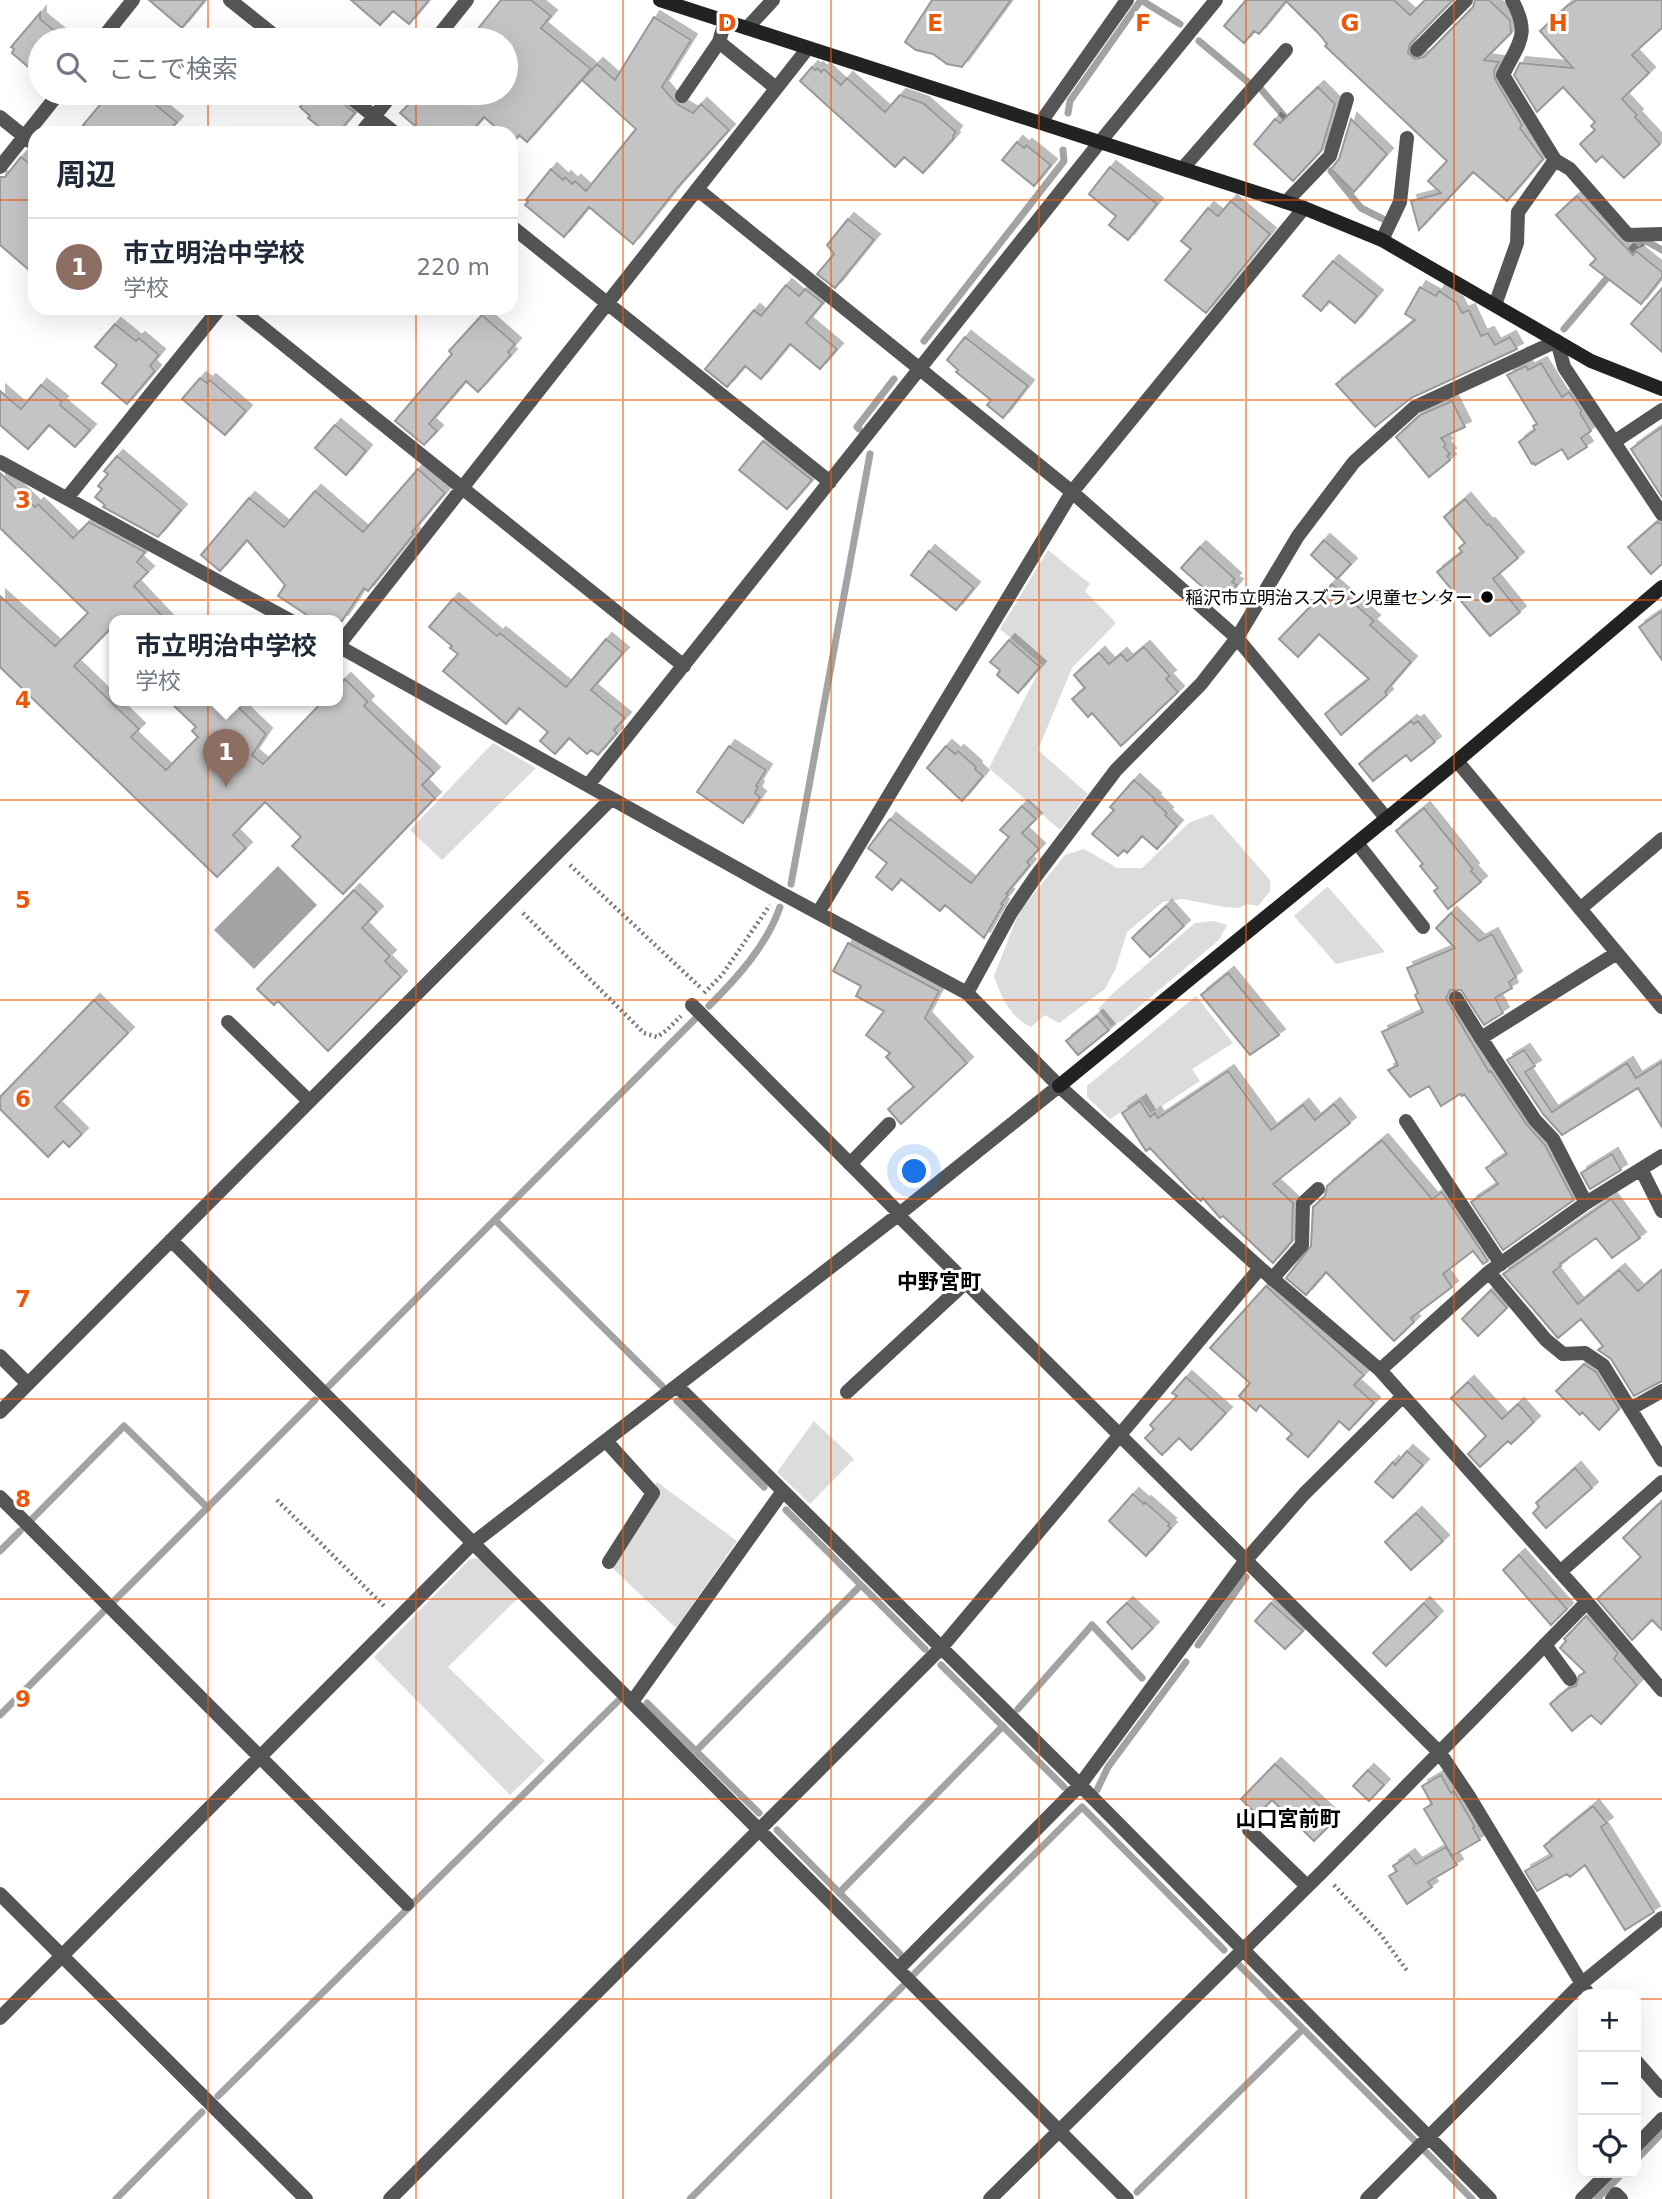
<!DOCTYPE html>
<html lang="ja">
<head>
<meta charset="utf-8">
<style>
	:root { --surface:#fff; --page:#f2f2f3; --text:#1f2937; --muted:#747a83; --line:#e0e1e3; --accent:#000 }
	body { margin:0; font-family:"DejaVu Sans","Noto Sans JP",sans-serif; background:var(--page); color:var(--text) }
	.controls { position:absolute; right:21px; bottom:21px; display:grid; overflow:hidden; border-radius:14px; box-shadow:0 7px 28px #0002 }
	.controls button { width:63px; height:63px; display:grid; place-items:center; padding:0; border:0; border-bottom:2px solid var(--line); background:var(--surface); color:var(--text); font:35px sans-serif }
	.you { position:absolute; left:915px; top:1172px; width:24px; height:24px; margin:-18px; border:5px solid #fff; border-radius:50%; background:#1a73e8; box-shadow:0 0 0 10px #1a73e833 }
	.badge { display:grid; place-items:center; width:46px; height:46px; border-radius:50%; background:var(--accent); color:#fff; font-size:23px; font-weight:700 }
	.pin { position:absolute; translate:-50% -58px; filter:drop-shadow(0 2px 4px #0008) }
	.pin::after { content:''; position:absolute; top:37px; width:24px; height:21px; background:inherit; clip-path:polygon(0 0,100% 0,50% 100%) }
	.popup { position:absolute; left:109px; top:615px; width:234px; height:91px; box-sizing:border-box; display:grid; place-content:center; border-radius:14px; background:var(--surface); filter:drop-shadow(0 2px 5px #0005); font-size:23px; white-space:nowrap; color:var(--muted) }
	.popup b { font-size:26px; color:var(--text) }
	.popup::after { content:''; position:absolute; left:50%; top:100%; margin-left:-14px; border:14px solid transparent; border-top-color:var(--surface) }
	.list { margin:0; padding:0; list-style:none }
	h2 { display:flex; justify-content:space-between; align-items:center; height:91px; margin:0; padding:0 28px; font-size:30px }
	h2 small { font-size:23px; font-weight:400; color:var(--muted) }
	.list li { display:grid; grid-template-columns:46px 1fr auto; gap:21px; align-items:center; box-sizing:border-box; height:98px; padding:0 28px; border-top:2px solid var(--line) }
	.list b { display:block; font-size:26px; white-space:nowrap }
	.list p { margin:0; font-size:23px; white-space:nowrap; color:var(--muted) }
	.list em { font-size:23px; font-style:normal; color:var(--muted) }
	.icon { flex:none; width:38px; height:38px; fill:none; stroke:currentColor; stroke-width:2; stroke-linecap:round; stroke-linejoin:round }
	.map { position:relative; flex:none; width:1662px; height:2199px; overflow:hidden }
	.search { position:absolute; background:var(--surface); box-shadow:0 7px 28px #0002; left:28px; top:28px; width:490px; height:77px; display:flex; align-items:center; gap:18px; box-sizing:border-box; padding:0 24px; border-radius:38px; color:var(--muted); font-size:26px }
	.panel { position:absolute; background:var(--surface); box-shadow:0 7px 28px #0002; left:28px; top:126px; width:490px; height:189px; border-radius:21px }
	.map>svg:first-child { display:block }
	.green { fill:#dcdcdc }
	.water { fill:#a3a3a3 }
	.lines { fill:none; stroke-linecap:round; stroke-linejoin:round }
	.stream { stroke:#a3a3a3; stroke-width:7 }
	.building { fill:#c4c4c4; stroke:#999; stroke-width:2; filter:url(#shadow) }
	.path { stroke:#777; stroke-width:4.5; stroke-dasharray:2 3.5; stroke-linecap:butt }
	.lane { stroke:#555; stroke-width:14 }
	.street { stroke:#555; stroke-width:14 }
	.secondary { stroke:#222; stroke-width:14 }
	.grid { fill:none; stroke:#e8590c; stroke-width:2; stroke-opacity:0.55 }
	.poi-dot { fill:#000; stroke:#fff; stroke-width:2.5 }
	.labels { text-anchor:middle; dominant-baseline:central; stroke-width:6; stroke-linejoin:round; paint-order:stroke }
	.poi-label { font-size:18px; fill:#000; stroke:#fff; text-anchor:end }
	.quarter-label { font-size:21px; font-weight:bold; fill:#000; stroke:#fff }
	.grid-label { font-size:23px; text-anchor:middle; font-weight:bold; fill:#e8590c; stroke:#fff; stroke-width:6; stroke-linejoin:round; paint-order:stroke }
</style>
</head>
<body>
<div class="map">
<svg width="1662" height="2199" viewBox="0 0 1662 2199">
	<defs>
		<filter id="shadow"><feDropShadow dx="6" dy="-6" stdDeviation="0" flood-color="#0004"/></filter>
	</defs>
	<rect width="100%" height="100%" fill="#fff"/>
	<path class="green" d="M1048,550L1090,584L1085,591L1116,623L1072,668L1038,750L1088,794L1060,830L989,768L1042,665L1000,629Z
		M493,743L536,768L442,860L410,830Z
		M1212,814L1270,880V891L1258,906L1247,904L1239,908L1224,907L1183,899L1163,902L1127,932L1116,968L1105,989L1059,1023L1045,1015L1031,1027C1010,1017 1001,997 994,976L1019,912L1065,855L1084,849L1117,868H1142L1189,823Z
		M1327,887H1328L1385,952L1336,964L1294,916Z
		M1214,921L1227,925L1219,940L1122,1021L1111,1026L1098,1009L1112,994L1195,923Z
		M1196,996L1233,1043L1192,1069L1200,1081L1151,1113L1141,1099L1110,1119L1087,1097V1086Z
		M814,1421L854,1459L810,1504L777,1472Z
		M657,1482L737,1541L676,1628L606,1562Z
		M476,1558L483,1561L519,1597L448,1667L545,1761L510,1795L374,1657L470,1559Z"/>
	<path class="water" d="M278,866L317,905L254,969L214,930Z"/>
	<g class="lines">
		<path class="stream" d="M1141,0L1180,24
			M1199,41L1248,82
			M1260,88L1290,123
			M1068,113L1070,101L1141,0
			M1331,171L1361,208L1383,219
			M1625,256L1635,246L1646,241L1662,250
			M1564,329L1613,271
			M924,341L1064,161L1063,150
			M859,429L857,427L894,379
			M791,884L870,454
			M709,1006C737,978 767,945 780,907
			M495,1220L662,1386
			M329,1386L695,1019
			M677,1401L764,1487
			M786,1510L925,1649
			M33,1518L124,1426L208,1508
			M0,1551L20,1531
			M114,1601L315,1400
			M1198,1645L1246,1577
			M941,1665L1064,1787
			M647,1703L759,1813
			M1018,1709L1092,1625L1142,1678
			M0,1715L103,1612
			M696,1751L861,1585
			M1097,1790L1108,1767L1186,1662
			M777,1830L900,1954
			M839,1893L1003,1726
			M1238,1964L1414,2140
			M914,1974L1082,1807L1224,1950
			M218,2096L618,1701
			M1425,2151L1472,2199
			M1636,2160L1662,2133
			M1137,2192L1303,2029
			M116,2199L202,2112
			M690,2199L902,1987
			M1597,2199L1623,2173"/>
	</g>
	<path class="building" d="M149,0H205L182,28Z
		M351,0H429L409,24L393,11L380,25Z
		M501,0H531L551,16L541,28L591,69L527,142L519,135L513,143L511,141V133H502L484,117L470,133H423L400,113L408,105L401,99L402,93H506V40H469Z
		M932,0H1011L962,67L947,64L933,54L916,50L905,42Z
		M1246,0H1394L1410,15L1425,0H1453L1410,44L1408,53L1415,59L1424,57L1473,7L1475,0H1489L1510,20L1511,33L1484,60L1499,62L1494,71L1495,79L1522,125L1520,128L1543,159L1507,201L1473,172L1419,230L1411,201L1441,193L1428,181L1447,161L1325,46L1327,44L1319,34L1286,1L1259,34L1254,31L1244,43L1224,26Z
		M1577,0H1662V28L1632,55L1649,73L1622,99L1637,115L1635,117L1660,144L1624,178L1602,156L1596,162L1580,144L1595,130L1591,126L1595,122L1563,87L1537,112L1514,75L1520,63L1573,68L1540,31L1567,6Z
		M40,13V19L66,40H40V77L12,53L14,49L11,47Z
		M654,17L691,40L662,87L677,104L693,113L701,104L729,130L678,187L633,244L589,207L564,237L525,205L528,202L526,200L551,169L563,180L565,177L572,184L575,181L586,191L636,129L582,80L597,64L615,80Z
		M812,67L815,70L817,68L821,72L824,69L841,85L847,78L885,112L900,95L923,103L956,132L953,136L954,138L923,173L904,157L895,167L800,81Z
		M1318,87L1335,104L1321,151L1293,181L1254,144L1275,119L1280,123Z
		M110,93H124L133,101L141,93L177,122L167,133H93L83,125Z
		M312,93H330L355,113L338,133H327L308,118L310,116L300,107Z
		M1351,119L1387,154L1354,192L1331,169L1339,159Z
		M1017,142L1024,148L1026,145L1051,165L1034,186L1002,160Z
		M21,157L35,168V275L0,245V177H5Z
		M1110,167L1157,204L1128,240L1109,225L1116,216L1089,194Z
		M1577,196L1633,255L1636,251L1662,272V277L1641,304L1590,265L1596,259L1556,215Z
		M1231,201L1270,234L1206,313L1165,280L1191,249L1181,241L1208,208L1218,216Z
		M848,219L874,240L835,288L817,274L834,254L827,245Z
		M1333,261L1377,296L1355,323L1329,301L1321,311L1303,296Z
		M786,285L799,296L805,289L823,303L806,323L837,349L820,369L790,344L761,379L745,366L727,387L705,369L754,310L761,316Z
		M1420,287L1436,296L1439,291L1457,303L1462,313L1469,310L1481,336L1488,333L1495,345L1510,337L1517,349L1411,398L1375,427L1336,384L1415,320L1405,314Z
		M1662,288V352L1631,324Z
		M482,315L515,344L508,352L511,355L478,392L466,381L429,424L437,431L424,445L395,421L452,354L449,351Z
		M115,324L136,341L139,338L159,355L150,366L155,371L127,404L102,383L117,365L95,347Z
		M965,337L1028,386L1003,418L987,405L991,400L956,372L958,370L947,360Z
		M1541,363L1562,397L1569,392L1582,411L1580,413L1591,431L1581,438L1587,447L1568,459L1562,449L1535,465L1534,463L1532,464L1519,442L1535,430L1533,426L1537,424L1507,375L1526,366L1528,370Z
		M200,378L207,383L210,380L246,411L225,435L182,399Z
		M41,385L62,402L60,405L90,430L75,447L49,425L28,449L0,425V391L21,409Z
		M1452,401L1465,427L1441,438L1446,444L1444,447L1450,454L1447,456L1450,460L1429,477L1396,437L1420,415Z
		M335,425L366,451L346,475L315,448Z
		M1662,427V497L1631,449Z
		M763,441L812,480L787,509L739,470Z
		M117,456L181,510L158,537L103,507L105,505L95,497L102,489L98,486L108,474L104,471Z
		M418,469L445,493L412,532L414,534L368,591L364,588L342,621H316L278,596L285,585L247,540L220,571L201,555L249,498L284,527L315,491L363,532Z
		M0,473L35,507L38,504L73,538L89,522L145,552L137,562L148,572L134,586L167,621H114V625L74,666L139,729L131,737L166,770L198,737L192,731L196,727L169,701H232L266,734L252,755L263,764L323,701H338V686L345,679L368,702L364,706L434,773L422,785L435,798L343,894L292,846L301,837L265,802L233,835L246,848L217,877L0,667V596L55,646L88,613L0,528Z
		M1465,499L1487,525L1489,524L1518,558L1493,579L1520,612L1490,636L1437,572L1462,552L1459,548L1465,543L1444,517Z
		M1657,522L1662,524V564L1651,574L1628,547Z
		M1324,540L1351,564L1337,579L1311,555Z
		M1200,547L1235,579L1232,582L1237,585L1219,606L1205,593L1207,591L1181,568Z
		M929,551L974,588L956,610L911,575Z
		M1332,584L1374,621L1370,625L1411,662L1385,692L1387,695L1341,735L1325,714L1369,679L1319,634L1298,657L1279,639Z
		M453,599L497,636L500,633L566,687L606,639L623,653L591,690L625,718L614,730L617,733L598,755L591,750L587,754L569,738L555,754L540,741L548,732L519,708L506,724L443,671L458,654L450,648L452,646L429,627Z
		M1662,611V660L1639,627Z
		M1009,640L1040,667L1018,693L997,675L1000,670L990,662Z
		M1144,647L1170,676L1166,679L1178,692L1121,746L1092,713L1088,717L1072,699L1085,688L1074,675L1099,653L1109,664L1121,654L1127,661Z
		M1411,721L1414,724L1418,721L1435,742L1411,761L1406,755L1373,781L1359,764Z
		M729,746L766,770L756,786L758,787L755,793L760,797L743,823L697,792Z
		M946,746L955,754L958,751L976,767L975,769L983,776L962,801L927,768Z
		M1134,780L1155,799L1154,801L1167,813L1165,815L1177,826L1157,849L1142,836L1127,853L1124,850L1118,856L1092,834L1114,810L1110,807Z
		M1022,806L1036,819L1022,833L1039,849L1027,862L1030,865L1006,894L1008,895L1001,904L1003,905L984,938L945,905L940,911L901,879L892,890L876,877L887,863L868,848L890,819L971,883L1009,837L1000,830Z
		M1424,808L1473,869L1471,871L1481,882L1448,909L1434,891L1438,888L1420,866L1423,864L1396,831Z
		M354,890L377,912L362,928L390,956L385,961L401,977L328,1051L278,1001L274,1005L257,989Z
		M1166,906L1184,926L1150,957L1132,938Z
		M1451,913L1479,941L1492,934L1516,977L1509,982L1512,988L1495,998L1503,1013L1484,1025L1461,990H1450L1446,998L1448,1002L1489,1072L1491,1071L1527,1125L1545,1145L1574,1200L1503,1250L1471,1202L1498,1184L1486,1168L1507,1154L1464,1094L1462,1096L1460,1094L1441,1106L1429,1086L1410,1097L1388,1070L1398,1065L1382,1032L1423,1012L1415,995L1418,993L1407,968L1455,948L1436,928Z
		M848,943L939,991L925,1018L967,1063L901,1124L888,1109L914,1087L886,1057L890,1053L866,1035L884,1011L856,996L861,986L833,971Z
		M1228,973L1279,1035L1250,1055L1201,995Z
		M94,1000L128,1033L55,1107L82,1134L69,1147L63,1141L48,1157L0,1109V1097Z
		M1097,1016L1109,1030L1078,1055L1066,1041Z
		M1524,1050L1535,1066L1525,1072L1552,1112L1627,1063L1636,1078L1662,1062V1127L1638,1088L1562,1135L1543,1114L1507,1060Z
		M1228,1071L1271,1130L1303,1105L1315,1120L1334,1104L1350,1123L1273,1184L1293,1203L1292,1241L1273,1263L1223,1216L1220,1218L1203,1198L1201,1201L1193,1194L1150,1148L1146,1151L1122,1113L1140,1101L1150,1117L1155,1113L1158,1118Z
		M1382,1140L1432,1199L1442,1192L1488,1261L1483,1264L1473,1251L1443,1274L1452,1287L1411,1318L1414,1322L1394,1341L1326,1272L1306,1295L1286,1278L1311,1246L1313,1207L1325,1196L1327,1186Z
		M1612,1154L1621,1170L1590,1189L1581,1173Z
		M1611,1199L1640,1238L1612,1258L1596,1238L1560,1264L1561,1266L1553,1272L1578,1304L1619,1270L1638,1291L1662,1270V1381L1634,1396L1611,1359L1598,1350L1603,1346L1581,1319L1558,1338L1503,1274Z
		M1266,1286L1364,1375L1354,1385L1374,1403L1349,1430L1339,1421L1308,1457L1287,1439L1292,1434L1260,1405L1256,1411L1239,1396L1250,1383L1210,1348Z
		M1491,1290L1507,1308L1478,1336L1462,1319Z
		M1584,1364L1596,1372L1619,1409L1599,1430L1582,1412L1580,1415L1556,1391Z
		M1186,1377L1226,1413L1191,1450L1179,1438L1162,1455L1145,1438L1154,1429L1150,1425L1177,1396L1172,1393Z
		M1468,1382L1502,1419L1518,1404L1534,1422L1511,1444L1508,1441L1480,1467L1468,1454L1486,1436L1451,1398Z
		M1407,1451L1423,1465L1393,1498L1375,1482L1393,1462L1395,1465Z
		M1575,1468L1592,1488L1546,1528L1533,1513L1539,1507L1536,1503Z
		M1133,1494L1144,1504L1145,1502L1170,1524L1168,1526L1171,1528L1146,1556L1109,1521Z
		M1662,1501V1630L1652,1620L1632,1640L1597,1599L1641,1557L1623,1538Z
		M1416,1513L1443,1541L1411,1570L1385,1542Z
		M1519,1555L1567,1609L1551,1625L1503,1570Z
		M1127,1603L1153,1628L1132,1649L1107,1622Z
		M1271,1603L1303,1631L1285,1649L1255,1621Z
		M1424,1603L1437,1617L1386,1666L1373,1653Z
		M1586,1616L1618,1653L1614,1659L1637,1685L1601,1724L1591,1715L1572,1731L1550,1704L1569,1688L1576,1686L1579,1676L1585,1672L1560,1648L1566,1641L1564,1639Z
		M1275,1764L1335,1820L1314,1841L1272,1800L1257,1815L1241,1799Z
		M1368,1770L1384,1785L1369,1801L1353,1786Z
		M1441,1775L1451,1793L1454,1791L1460,1801L1475,1827L1473,1828L1480,1840L1452,1856L1424,1809L1432,1804L1422,1786Z
		M1593,1806L1607,1823L1601,1827L1654,1912L1625,1930L1585,1865L1570,1877L1567,1874L1537,1891L1525,1871L1552,1856L1544,1846Z
		M1446,1847L1457,1865L1428,1882L1432,1887L1407,1904L1389,1876L1397,1871L1393,1866L1409,1855L1416,1864Z"/>
	<g class="lines">
		<path class="path" d="M570,865L702,989
			M523,913L644,1033L657,1037L667,1030L681,1016
			M704,993L722,975L770,905
			M277,1500L386,1608
			M1334,1885L1381,1935L1408,1972"/>
		<path class="lane" d="M719,42L776,88
			M1417,50L1466,0
			M682,96L719,42L725,21
			M1183,168L1286,50
			M1286,202L1330,156L1347,99
			M1382,240L1400,202L1407,138
			M1357,843L1423,927
			M1456,998L1481,1038
			M228,1022L309,1101
			M1406,1121L1501,1264
			M850,1164L889,1124
			M1272,1279L1302,1245L1303,1203L1318,1189
			M606,1441L653,1493L609,1562
			M1545,1645L1570,1679
			M1249,1830L1307,1886"/>
		<path class="street" d="M230,0L280,40
			M1512,0C1531,35 1519,42 1503,75L1555,160
			M747,28L773,0
			M101,40L133,0
			M435,40L467,0
			M345,93L395,133
			M0,117L35,145
			M1041,122L1127,0
			M361,133L393,93
			M0,167L59,93
			M697,189L1072,492L1237,638L1387,819
			M511,226L830,482
			M1495,305L1517,243L1518,212L1555,160L1570,169L1628,235L1662,234
			M238,308L684,666
			M1614,442L1662,410
			M0,462L291,621
			M67,498L220,308
			M338,646L779,892L967,993L1059,1086L1260,1268L1380,1370L1587,1602L1662,1690
			M338,646L808,48
			M1457,761L1662,1007
			M589,784L1100,142L1216,0
			M1580,909L1662,839
			M818,913L1072,492L1304,208
			M967,993L1012,911L1036,876L1116,770L1201,684L1237,638L1298,536L1354,462L1415,407L1557,341L1564,367L1662,514
			M692,1005L900,1214
			M1641,1169L1662,1211
			M1586,1203L1553,1139L1535,1120L1481,1038L1617,953
			M898,1215L1440,1753L1470,1798L1588,1994
			M171,1240L1127,2199
			M1489,1272L1546,1340L1563,1354L1585,1353L1603,1365L1662,1460
			M0,1356L28,1384
			M1380,1370L1489,1272L1586,1203L1662,1156
			M677,1386L1080,1785L1490,2199
			M847,1392L966,1282
			M1630,1409L1662,1391
			M0,1412L611,799
			M0,1497L407,1904
			M1560,1572L1662,1482
			M632,1702L783,1491
			M0,1894L306,2199
			M898,1969L1080,1785L1246,1560L1304,1494L1403,1396
			M0,2018L473,1543L898,1215L1059,1086
			M1636,2061L1662,2091
			M1636,2146L1662,2119
			M390,2199L941,1648L1260,1268
			M990,2199L1322,1872L1587,1602
			M1367,2199L1581,1984L1662,1918
			M1582,2199L1608,2173
			M1612,2199L1616,2194L1621,2199"/>
		<path class="secondary" d="M660,0L1304,208L1382,240L1591,361L1662,389
			M1059,1086L1457,761L1662,587"/>
	</g>
	<path class="grid" d="M208,0V40M416,0V40M623,0V2199M831,0V2199M1039,0V2199M1246,0V2199M1454,0V2199M208,93V133M416,93V133M0,200H35M511,200H1662M208,308V2199M416,308V2199M0,400H1662M0,600H1662M0,800H1662M0,1000H1662M0,1199H1662M0,1399H1662M0,1599H1662M0,1799H1662M0,1999H1583M1636,1999H1662"/>
	<circle class="poi-dot" cx="1487" cy="597" r="7"/>
	<g class="labels">
		<g class="poi-label">
			<text x="1473" y="597">稲沢市立明治スズラン児童センター</text>
		</g>
		<g class="quarter-label">
			<text x="939" y="1282">中野宮町</text>
			<text x="1288" y="1819">山口宮前町</text>
		</g>
	</g>
	<g class="grid-label">
		<text x="727" y="31">D</text>
		<text x="935" y="31">E</text>
		<text x="1143" y="31">F</text>
		<text x="1350" y="31">G</text>
		<text x="1558" y="31">H</text>
		<text x="23" y="508">3</text>
		<text x="23" y="708">4</text>
		<text x="23" y="908">5</text>
		<text x="23" y="1107">6</text>
		<text x="23" y="1307">7</text>
		<text x="23" y="1507">8</text>
		<text x="23" y="1707">9</text>
	</g>
</svg>
<div class="controls">
<button>+</button>
<button>−</button>
<button><svg class="icon" aria-label="locate" viewBox="0 0 24 24"><circle cx="12" cy="12" r="6"/><path d="M12 2v4M12 18v4M2 12h4M18 12h4"/></svg></button>
</div>
<div class="you"></div>
<div class="pin badge" style="left:226px;top:787px;background:#8d6e63">1</div>
<div class="popup"><b>市立明治中学校</b>学校</div>
<div class="search"><svg class="icon" aria-label="search" viewBox="0 0 24 24"><circle cx="10" cy="10" r="6"/><path d="M15 15l6 6"/></svg>ここで検索</div>
<section class="panel">
<h2>周辺<small></small></h2>
<ul class="list">
<li><span class="badge" style="background:#8d6e63">1</span><div><b>市立明治中学校</b><p>学校</p></div><em>220 m</em></li>
</ul>
</section>
</div>
</body>
</html>
